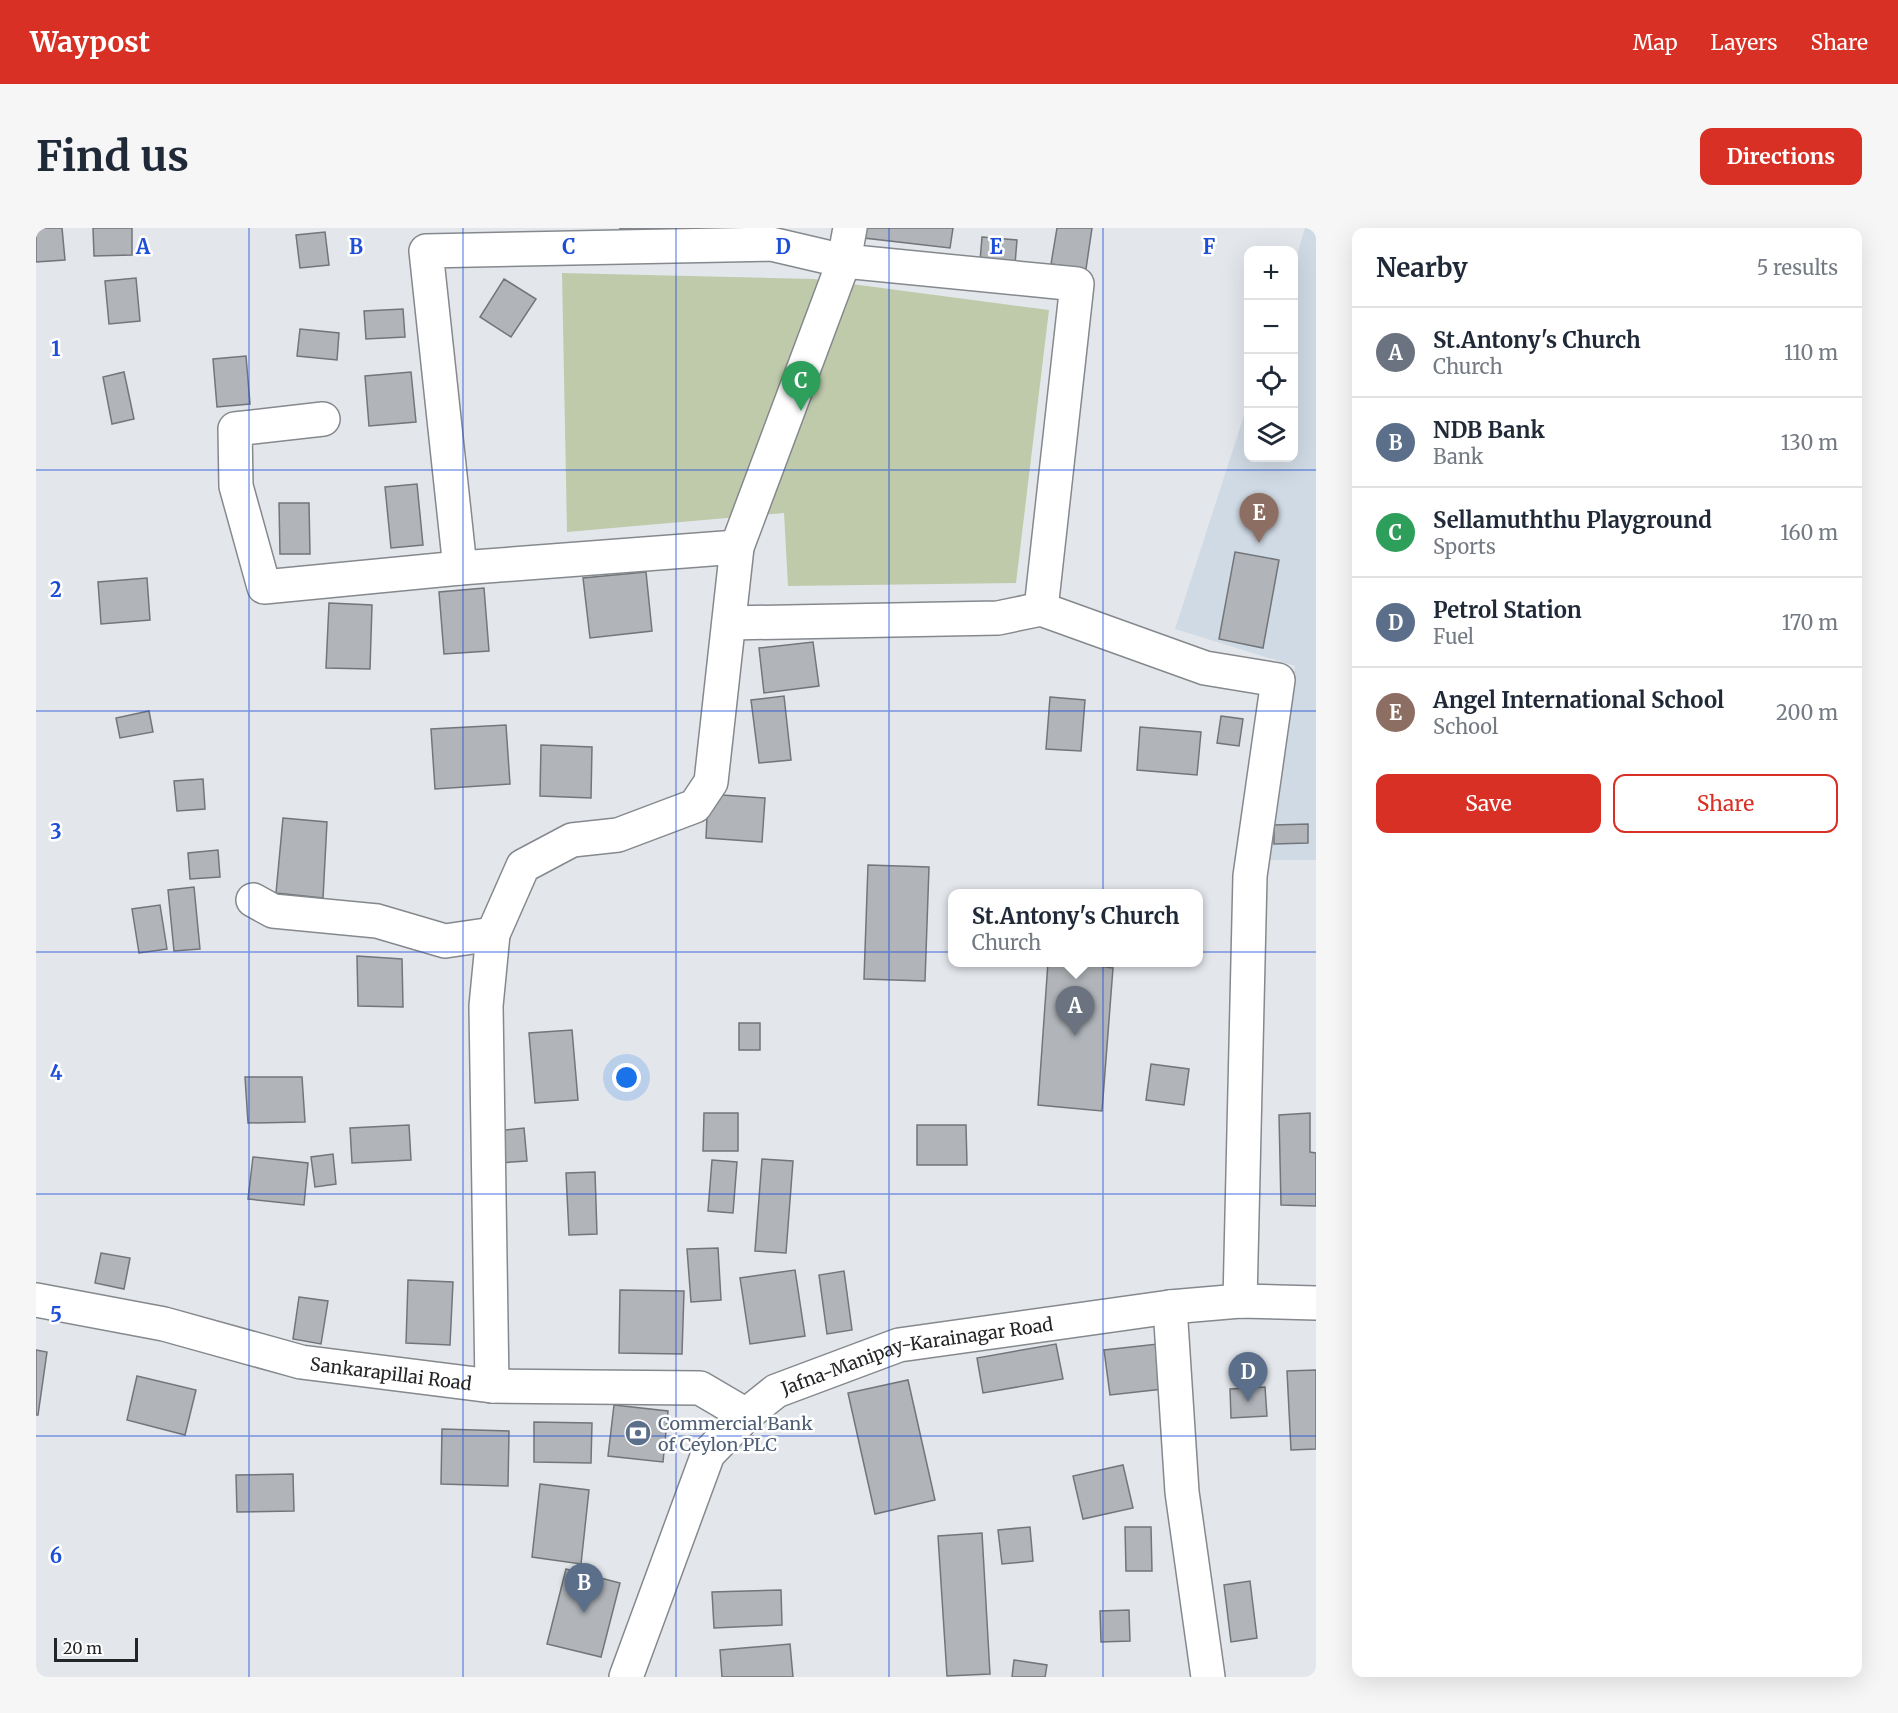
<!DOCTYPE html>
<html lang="en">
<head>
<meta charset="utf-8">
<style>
	:root { --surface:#fff; --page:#f6f6f7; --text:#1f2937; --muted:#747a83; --line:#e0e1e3; --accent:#d93025 }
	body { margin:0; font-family:Merriweather,serif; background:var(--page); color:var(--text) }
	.controls { position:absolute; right:18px; top:18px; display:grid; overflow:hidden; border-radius:12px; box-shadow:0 6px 24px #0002 }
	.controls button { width:54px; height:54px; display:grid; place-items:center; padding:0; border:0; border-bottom:2px solid var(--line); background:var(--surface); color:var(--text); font:30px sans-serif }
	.scale { position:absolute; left:18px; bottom:15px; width:84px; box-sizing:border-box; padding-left:6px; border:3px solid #242527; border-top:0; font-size:16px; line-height:21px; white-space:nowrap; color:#242527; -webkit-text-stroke:4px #fff; paint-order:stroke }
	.you { position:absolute; left:591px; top:850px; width:21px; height:21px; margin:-15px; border:4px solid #fff; border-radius:50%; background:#1a73e8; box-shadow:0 0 0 9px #1a73e833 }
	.badge { display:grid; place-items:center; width:39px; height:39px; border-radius:50%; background:var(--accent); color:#fff; font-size:20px; font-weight:700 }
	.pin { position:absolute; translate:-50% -50px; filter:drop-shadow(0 2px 3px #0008) }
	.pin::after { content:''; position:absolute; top:32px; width:21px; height:18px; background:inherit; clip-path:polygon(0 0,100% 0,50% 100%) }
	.popup { position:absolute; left:912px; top:661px; width:255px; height:78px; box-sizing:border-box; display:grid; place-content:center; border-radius:12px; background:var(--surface); filter:drop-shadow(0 2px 4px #0005); font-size:20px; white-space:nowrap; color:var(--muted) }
	.popup b { font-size:22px; color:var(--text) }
	.popup::after { content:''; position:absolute; left:50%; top:100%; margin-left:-12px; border:12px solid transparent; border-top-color:var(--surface) }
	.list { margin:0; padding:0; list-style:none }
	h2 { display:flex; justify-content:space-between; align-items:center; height:78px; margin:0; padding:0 24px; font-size:26px }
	h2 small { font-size:20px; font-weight:400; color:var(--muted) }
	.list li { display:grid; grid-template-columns:39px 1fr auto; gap:18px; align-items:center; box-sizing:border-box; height:90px; padding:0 24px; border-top:2px solid var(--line) }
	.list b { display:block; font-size:22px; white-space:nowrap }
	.list p { margin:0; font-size:20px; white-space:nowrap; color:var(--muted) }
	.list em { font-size:20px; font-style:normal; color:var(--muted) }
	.actions { display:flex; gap:12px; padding:18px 24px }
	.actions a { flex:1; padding:14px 0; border:2px solid var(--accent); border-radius:12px; text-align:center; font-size:21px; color:var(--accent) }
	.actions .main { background:var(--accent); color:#fff }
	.icon { flex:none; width:33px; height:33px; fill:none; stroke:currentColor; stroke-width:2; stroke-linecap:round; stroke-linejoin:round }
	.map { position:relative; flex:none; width:1280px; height:1449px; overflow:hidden; border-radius:12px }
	header { display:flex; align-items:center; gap:36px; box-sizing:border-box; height:84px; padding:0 30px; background:var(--accent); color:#fff }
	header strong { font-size:28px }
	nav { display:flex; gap:33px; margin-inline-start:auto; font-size:21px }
	.intro { display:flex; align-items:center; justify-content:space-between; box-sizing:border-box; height:144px; padding:0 36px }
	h1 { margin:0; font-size:42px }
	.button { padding:15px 27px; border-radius:12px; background:var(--accent); color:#fff; font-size:21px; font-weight:700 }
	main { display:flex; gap:36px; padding:0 36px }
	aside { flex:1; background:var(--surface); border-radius:12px; box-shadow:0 6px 24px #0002 }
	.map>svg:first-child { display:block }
	.built { fill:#d0dae4 }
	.green { fill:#bfcaab }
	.building { fill:#b1b5b9; stroke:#72767a; stroke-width:1.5 }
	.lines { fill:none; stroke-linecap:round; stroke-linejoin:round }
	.minor-casing { stroke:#85898d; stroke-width:36 }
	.major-casing { stroke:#85898d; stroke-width:36 }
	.minor { stroke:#fff; stroke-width:33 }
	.major { stroke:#fff; stroke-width:33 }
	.grid { fill:none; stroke:#1d4ed8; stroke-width:1.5; stroke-opacity:0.55 }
	.labels { text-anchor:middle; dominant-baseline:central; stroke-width:5; stroke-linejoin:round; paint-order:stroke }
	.street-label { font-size:18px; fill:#242527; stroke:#fff }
	.service-label { font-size:18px; fill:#4e5e75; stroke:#fff; text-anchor:start }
	.grid-label { font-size:20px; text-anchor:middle; font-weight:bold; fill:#1d4ed8; stroke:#fff; stroke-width:5; stroke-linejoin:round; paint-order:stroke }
</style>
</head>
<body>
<header>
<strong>Waypost</strong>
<nav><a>Map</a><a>Layers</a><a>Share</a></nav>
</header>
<div class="intro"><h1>Find us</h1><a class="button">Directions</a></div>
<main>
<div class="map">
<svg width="1280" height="1449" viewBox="0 0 1280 1449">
	<rect width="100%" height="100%" fill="#e3e7ec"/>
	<path class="built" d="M1269,0H1280V632H1232L1259,438L1139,401L1212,175V230H1258V37Z"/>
	<path class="green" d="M526,45L778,51L1013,82L980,355L752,358L748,285L531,304Z"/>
	<path class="building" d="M0,0H26L29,32L0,34Z
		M57,0H96V27L58,28Z
		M584,0H658V7L584,9Z
		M830,0H917L914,20L828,10Z
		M1021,0H1056L1050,41L1015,36Z
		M289,4L293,37L264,40L260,7Z
		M946,9L981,12L979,36L944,33Z
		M100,50L104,93L73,96L69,53Z
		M468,51L500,71L475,109L444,89Z
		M367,81L369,109L330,111L328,83Z
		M264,101L303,105L301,132L261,128Z
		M210,128L214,176L181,179L177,131Z
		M88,144L98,191L76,196L67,149Z
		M375,144L380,194L333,198L329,148Z
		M381,256L387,317L355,320L349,259Z
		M243,275H273L274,326H244Z
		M1199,324L1243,332L1227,420L1183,411Z
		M610,344L616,403L554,410L547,350Z
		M111,350L114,392L65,396L62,354Z
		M448,360L453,423L408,426L403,364Z
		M293,375L336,377L334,441L290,440Z
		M777,414L783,458L728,465L723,420Z
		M748,468L755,532L723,535L715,472Z
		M1014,469L1049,472L1045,523L1010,521Z
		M113,483L117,504L84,510L80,490Z
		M1185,488L1207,491L1203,518L1181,515Z
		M470,497L474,556L399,561L395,501Z
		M1104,499L1165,504L1161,547L1101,542Z
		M505,517L556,519L555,570L504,568Z
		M167,551L169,581L141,583L138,553Z
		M672,566L729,570L726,614L670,610Z
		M247,590L291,594L287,670L240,665Z
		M1272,596V615L1238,616V597Z
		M182,622L184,649L154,651L152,625Z
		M832,637L893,639L889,753L828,751Z
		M158,659L164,721L138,723L132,662Z
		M124,677L131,721L103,725L96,681Z
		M321,728L366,731L367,779L322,778Z
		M1012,734H1035L1077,740L1066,883L1002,877Z
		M703,795H724V822H703Z
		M536,802L542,872L499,875L493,805Z
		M1115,836L1153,841L1148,877L1110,872Z
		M209,849H266L269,894L212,895Z
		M668,885H702V923H667Z
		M1274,885V924L1280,925V978L1245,977L1243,887Z
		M373,897L375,932L316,935L314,900Z
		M881,897H930L931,937H881Z
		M488,900L491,933L462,935L459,903Z
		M297,926L300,956L279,959L275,929Z
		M217,929L272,935L268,977L212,971Z
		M726,931L757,933L750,1025L719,1023Z
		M676,932L701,934L697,985L672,983Z
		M559,944L561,1006L533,1007L530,945Z
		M682,1020L685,1072L655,1074L651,1021Z
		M65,1025L94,1030L88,1061L59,1055Z
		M759,1042L769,1108L714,1116L704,1050Z
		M808,1043L816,1102L791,1106L783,1047Z
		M372,1052L417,1054L414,1117L370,1115Z
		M584,1062L648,1063L646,1126L583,1125Z
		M263,1069L292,1073L285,1116L257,1111Z
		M1131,1115L1136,1160L1074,1167L1068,1122Z
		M1020,1116L1027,1151L947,1165L941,1130Z
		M0,1122L11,1124L2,1187H0Z
		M1280,1142V1221L1255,1222L1251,1143Z
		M101,1148L160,1162L149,1207L91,1192Z
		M872,1152L899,1272L839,1286L812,1165Z
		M1229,1159L1231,1188L1195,1190L1194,1161Z
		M578,1177L632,1183L627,1234L572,1228Z
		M498,1194L556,1195L555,1235L498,1234Z
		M406,1201L473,1203L472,1258L405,1256Z
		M1087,1237L1097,1280L1047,1291L1037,1248Z
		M257,1246L258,1283L201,1284L200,1247Z
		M504,1256L553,1262L545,1336L496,1329Z
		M994,1299L997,1333L966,1336L962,1302Z
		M1089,1299H1115L1116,1343H1090Z
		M946,1305L954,1446L911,1448L902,1308Z
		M530,1341L584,1355L565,1429L511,1416Z
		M1214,1353L1221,1410L1195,1414L1188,1357Z
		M745,1362L746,1397L678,1400L676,1364Z
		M1093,1382L1094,1413L1065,1414L1064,1383Z
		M754,1416L757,1449H686L684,1422Z
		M978,1432L1011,1437L1009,1449H976Z"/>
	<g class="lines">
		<defs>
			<g id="minor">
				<path d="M287,191L199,201L200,258L228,359L424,340L701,319"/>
				<path d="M424,340L390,23L735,16L808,33L1041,56L1005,381"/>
				<path d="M693,395L962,390L1005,381L1169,440L1242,452L1214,648L1204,1073"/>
				<path d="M217,672L237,683L341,693L409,713L457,706"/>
				<path id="s1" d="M0,1072L128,1096L265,1134L456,1158L664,1160L710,1187"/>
				<path d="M1134,1079L1146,1264L1172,1449"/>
				<path d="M456,1158L450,778L457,706L487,638L536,612L582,607L659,578L675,554L701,319L808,33L814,0"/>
			</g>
			<g id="major">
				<path id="s2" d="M590,1449L672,1226L710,1187L740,1163L863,1117L1134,1079L1204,1073L1280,1075"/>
			</g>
		</defs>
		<use href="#minor" class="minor-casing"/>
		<use href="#major" class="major-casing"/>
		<use href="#minor" class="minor"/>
		<use href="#major" class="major"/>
	</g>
	<path class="grid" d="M213,0V1449M427,0V1449M640,0V1449M853,0V1449M1067,0V1449M0,242H1280M0,483H1280M0,724H1280M0,966H1280M0,1208H1280"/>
	<defs>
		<symbol id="bank-disc" viewBox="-11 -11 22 22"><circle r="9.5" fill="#5c6f8a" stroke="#fff"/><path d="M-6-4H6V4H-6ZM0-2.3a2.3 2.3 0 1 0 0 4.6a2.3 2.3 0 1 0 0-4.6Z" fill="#fff"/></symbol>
	</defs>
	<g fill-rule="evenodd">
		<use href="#bank-disc" x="587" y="1190" width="30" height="30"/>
	</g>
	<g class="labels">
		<g class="street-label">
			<text stroke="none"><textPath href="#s2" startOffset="477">Jafna-Manipay-Karainagar Road</textPath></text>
			<text stroke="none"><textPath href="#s1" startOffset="363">Sankarapillai Road</textPath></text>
		</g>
		<g class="service-label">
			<text x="622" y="1195">Commercial Bank<tspan x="622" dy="21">of Ceylon PLC</tspan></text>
		</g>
	</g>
	<g class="grid-label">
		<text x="107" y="26">A</text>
		<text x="320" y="26">B</text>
		<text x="533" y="26">C</text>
		<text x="747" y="26">D</text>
		<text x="960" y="26">E</text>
		<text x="1173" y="26">F</text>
		<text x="20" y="128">1</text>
		<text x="20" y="369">2</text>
		<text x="20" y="611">3</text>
		<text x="20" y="852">4</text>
		<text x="20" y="1094">5</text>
		<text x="20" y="1335">6</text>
	</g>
</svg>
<div class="controls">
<button>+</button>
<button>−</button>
<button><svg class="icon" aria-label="locate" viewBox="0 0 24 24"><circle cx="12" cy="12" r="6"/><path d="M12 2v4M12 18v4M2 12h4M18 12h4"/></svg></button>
<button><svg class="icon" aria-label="layers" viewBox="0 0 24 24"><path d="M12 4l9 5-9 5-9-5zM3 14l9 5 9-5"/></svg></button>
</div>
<div class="scale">20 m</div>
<div class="you"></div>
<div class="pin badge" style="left:1039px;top:808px;background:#6b7280">A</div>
<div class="popup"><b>St.Antony's Church</b>Church</div>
<div class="pin badge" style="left:548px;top:1385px;background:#5c6f8a">B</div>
<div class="pin badge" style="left:765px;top:183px;background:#2e9e5b">C</div>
<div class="pin badge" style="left:1212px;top:1174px;background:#5c6f8a">D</div>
<div class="pin badge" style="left:1223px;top:315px;background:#8d6e63">E</div>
</div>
<aside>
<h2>Nearby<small>5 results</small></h2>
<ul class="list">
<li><span class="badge" style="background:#6b7280">A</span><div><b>St.Antony's Church</b><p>Church</p></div><em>110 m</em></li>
<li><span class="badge" style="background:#5c6f8a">B</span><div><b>NDB Bank</b><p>Bank</p></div><em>130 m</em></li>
<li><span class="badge" style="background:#2e9e5b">C</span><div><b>Sellamuththu Playground</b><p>Sports</p></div><em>160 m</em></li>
<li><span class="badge" style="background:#5c6f8a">D</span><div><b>Petrol Station</b><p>Fuel</p></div><em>170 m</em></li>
<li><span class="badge" style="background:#8d6e63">E</span><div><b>Angel International School</b><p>School</p></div><em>200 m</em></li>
</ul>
<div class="actions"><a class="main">Save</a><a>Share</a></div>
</aside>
</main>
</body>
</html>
